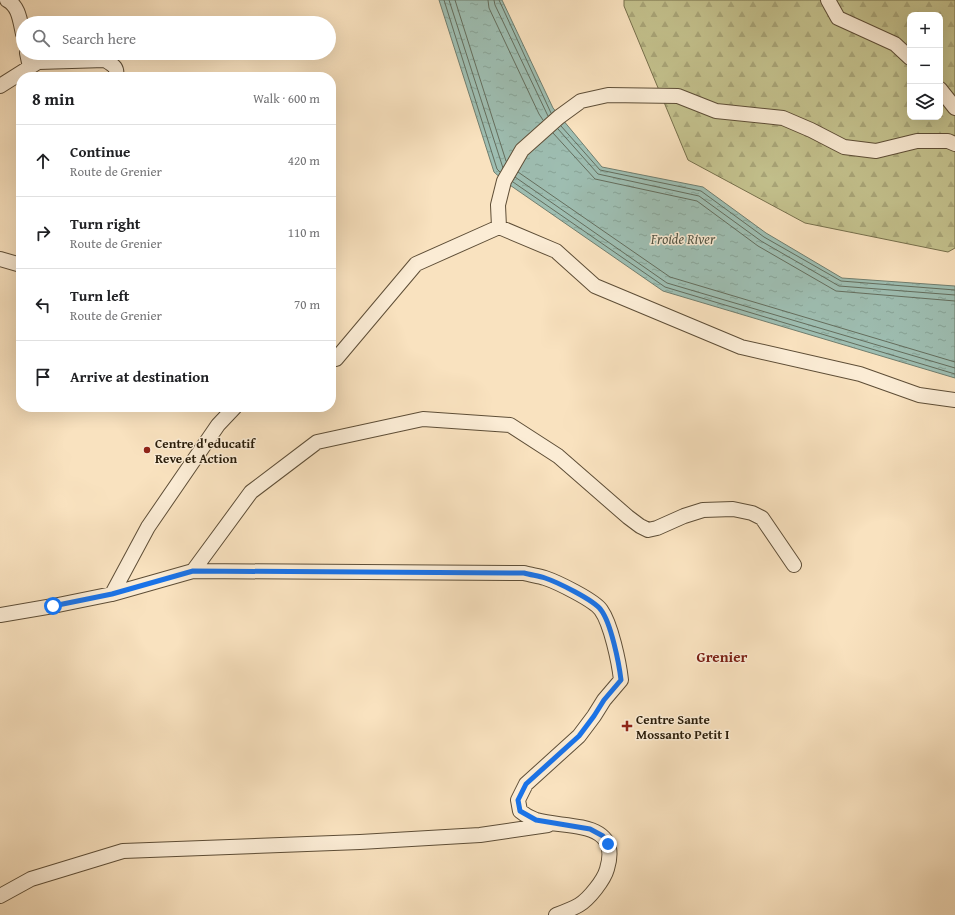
<!DOCTYPE html>
<html lang="en">
<head>
<meta charset="utf-8">
<style>
	:root { --surface:#fff; --page:#f2f2f2; --text:#202124; --muted:#757577; --line:#e0e0e0 }
	body { margin:0; font-family:"Gentium Book Plus",serif; background:var(--page); color:var(--text) }
	.controls { position:absolute; right:12px; top:12px; display:grid; overflow:hidden; border-radius:8px; box-shadow:0 4px 16px #0002 }
	.controls button { width:36px; height:36px; display:grid; place-items:center; padding:0; border:0; border-bottom:1px solid var(--line); background:var(--surface); color:var(--text); font:20px sans-serif }
	.stop { position:absolute; width:12px; height:12px; margin:-9px; border:3px solid #1a73e8; border-radius:50%; background:#fff }
	.stop.end { background:#1a73e8; border-color:#fff; box-shadow:0 1px 4px #0008 }
	.list { margin:0; padding:0; list-style:none }
	h2 { display:flex; justify-content:space-between; align-items:center; height:52px; margin:0; padding:0 16px; font-size:17px }
	h2 small { font-size:13px; font-weight:400; color:var(--muted) }
	.list li { display:grid; grid-template-columns:26px 1fr auto; gap:12px; align-items:center; box-sizing:border-box; height:72px; padding:0 16px; border-top:1px solid var(--line) }
	.list b { display:block; font-size:15px; white-space:nowrap }
	.list p { margin:0; font-size:13px; white-space:nowrap; color:var(--muted) }
	.list em { font-size:13px; font-style:normal; color:var(--muted) }
	.icon { flex:none; width:22px; height:22px; fill:none; stroke:currentColor; stroke-width:2; stroke-linecap:round; stroke-linejoin:round }
	.map { position:relative; flex:none; width:955px; height:915px; overflow:hidden }
	.search { position:absolute; background:var(--surface); box-shadow:0 4px 16px #0002; left:16px; top:16px; width:320px; height:44px; display:flex; align-items:center; gap:10px; box-sizing:border-box; padding:0 14px; border-radius:22px; color:var(--muted); font-size:15px }
	.panel { position:absolute; background:var(--surface); box-shadow:0 4px 16px #0002; left:16px; top:72px; width:320px; height:340px; border-radius:16px }
	.map>svg:first-child { display:block }
	.forest { fill:url(#forest-firs); stroke:#77704c; fill-rule:evenodd }
	.water { fill:url(#water-ripples); stroke:#707e6f }
	.lines { fill:none; stroke-linecap:round; stroke-linejoin:round }
	.shore { stroke:#646e5e; stroke-width:1 }
	.minor-casing { stroke:#5e4e37; stroke-width:16 }
	.minor { stroke:#fbecd5; stroke-width:14 }
	.route { stroke:#1a73e8; stroke-width:5 }
	.poi-dot { fill:#8f2418; stroke:#fbecd5; stroke-width:1.5 }
	.labels { text-anchor:middle; dominant-baseline:central; stroke-width:3; stroke-linejoin:round; paint-order:stroke }
	.poi-label { font-size:13px; font-weight:bold; fill:#2a1d0a; stroke:#fbecd5; text-anchor:start }
	.water-label { font-size:14px; font-style:italic; fill:#535545; stroke:#fbecd5 }
	.quarter-label { font-size:15px; font-weight:bold; fill:#7a1f14; stroke:#fbecd5 }
</style>
</head>
<body>
<div class="map">
<svg width="955" height="915" viewBox="0 0 955 915">
	<defs>
		<pattern id="forest-firs" width="22" height="20" patternUnits="userSpaceOnUse"><rect width="22" height="20" fill="#c4c28e"/><path d="M5 1l3.5 6h-7zM16 11l3.5 6h-7z" fill="#a9a679"/></pattern>
		<pattern id="water-ripples" width="26" height="14" patternUnits="userSpaceOnUse"><rect width="26" height="14" fill="#9ebeb2"/><path d="M2 4q2-2 4 0t4 0M15 11q2-2 4 0t4 0" fill="none" stroke="#88a398"/></pattern>
	</defs>
	<rect width="100%" height="100%" fill="#f9e2bf"/>
	<filter id="stains"><feTurbulence type="fractalNoise" baseFrequency=".005" numOctaves="4"/><feColorMatrix values="0 0 0 0 .2 0 0 0 0 .09 0 0 0 0 .02 0 0 0 .5 -.17"/></filter>
	<radialGradient id="worn" r=".72"><stop offset=".6" stop-color="#630" stop-opacity="0"/><stop offset="1" stop-color="#630" stop-opacity=".3"/></radialGradient>
	<path class="forest" d="M624,0H955V248L948,252L805,223L688,160L624,6ZM910,15H940V117H910Z"/>
	<path class="water" d="M439,0H502L553,108L602,167L703,187L766,233L842,278L955,286V378L663,291L504,181L494,172Z"/>
	<g class="lines">
		<path class="shore" d="M444,0L497,169L500,172
			M449,0L503,168
			M455,0L506,161
			M488,0L489,8L539,114L543,120
			M494,0L495,5L548,116
			M499,0L551,113
			M561,126L600,170L701,191L764,237L841,281L955,290
			M558,129L598,174L699,196L761,241L839,286L955,295
			M553,133L595,179L697,201L758,246L836,291L955,301
			M518,172L670,277L955,362
			M515,177L667,283L955,368
			M513,182L665,287L955,374"/>
		<defs>
			<path id="minor" d="M7,0C19,6 20,21 23,34
				M828,0L838,18L895,44L910,58
				M27,53L30,67
				M0,86L38,62L105,60C113,65 118,67 116,77
				M940,89L955,108
				M499,227L556,251L595,286L741,347L860,374L919,395L955,400
				M0,259L21,265
				M331,360L336,359L416,264L499,227L498,205L504,181L522,150L559,117L581,101L608,95L678,96L716,111L783,118L811,130L844,147L876,151L917,141H948L955,144
				M193,571L251,492L317,442L423,419L510,425L558,456L628,517L640,526L648,530L657,528L684,516L703,510L733,509L752,513L762,518L794,565
				M112,594L148,527L218,425L235,407
				M0,615L53,606L112,594L193,571L524,573C531,575 539,576 545,578C557,582 594,600 601,610C611,624 619,662 621,680L604,700L594,716L579,736L526,784L518,800L520,811C525,815 530,818 536,820C566,829 622,819 607,869C604,880 589,899 579,905C572,909 564,912 556,915
				M0,896L31,879L123,851L360,842L480,835L548,825"/>
		</defs>
		<use href="#minor" class="minor-casing"/>
		<use href="#minor" class="minor"/>
	</g>
	<g class="lines">
		<path class="route" d="M53,606L112,594L193,571L524,573C531,575 539,576 545,578C557,582 594,600 601,610C611,623 619,663 621,680L604,700L594,716L579,736L526,784L518,800L520,811L536,820L590,829L603,836L608,844"/>
	</g>
	<g class="poi-dot">
		<circle cx="147" cy="450" r="4"/>
		<path d="M625 720h4v4h4v4h-4v4h-4v-4h-4v-4h4z"/>
	</g>
	<g class="labels">
		<g class="poi-label">
			<text x="155" y="443">Centre d'educatif<tspan x="155" dy="15">Reve et Action</tspan></text>
			<text x="636" y="719">Centre Sante<tspan x="636" dy="15">Mossanto Petit I</tspan></text>
		</g>
		<g class="water-label">
			<text x="683" y="239">Froide River</text>
		</g>
		<g class="quarter-label">
			<text x="722" y="656">Grenier</text>
		</g>
	</g>
	<rect width="100%" height="100%" filter="url(#stains)"/>
	<rect width="100%" height="100%" fill="url(#worn)"/>
</svg>
<div class="controls">
<button>+</button>
<button>−</button>
<button><svg class="icon" aria-label="layers" viewBox="0 0 24 24"><path d="M12 4l9 5-9 5-9-5zM3 14l9 5 9-5"/></svg></button>
</div>
<div class="stop" style="left:53px;top:606px"></div>
<div class="stop end" style="left:608px;top:844px"></div>
<div class="search"><svg class="icon" aria-label="search" viewBox="0 0 24 24"><circle cx="10" cy="10" r="6"/><path d="M15 15l6 6"/></svg>Search here</div>
<section class="panel">
<h2>8 min<small>Walk · 600 m</small></h2>
<ul class="list">
<li><svg class="icon" aria-label="ahead" viewBox="0 0 24 24"><path d="M12 20V5M6 11l6-6 6 6"/></svg><div><b>Continue</b><p>Route de Grenier</p></div><em>420 m</em></li>
<li><svg class="icon" aria-label="right" viewBox="0 0 24 24"><path d="M7 20v-9h11M14 6l5 5-5 5"/></svg><div><b>Turn right</b><p>Route de Grenier</p></div><em>110 m</em></li>
<li><svg class="icon" aria-label="left" viewBox="0 0 24 24"><path d="M17 20v-9H6M10 6l-5 5 5 5"/></svg><div><b>Turn left</b><p>Route de Grenier</p></div><em>70 m</em></li>
<li><svg class="icon" aria-label="arrive" viewBox="0 0 24 24"><path d="M6 21V4h12l-3 4 3 4H6"/></svg><div><b>Arrive at destination</b></div></li>
</ul>
</section>
</div>
</body>
</html>
